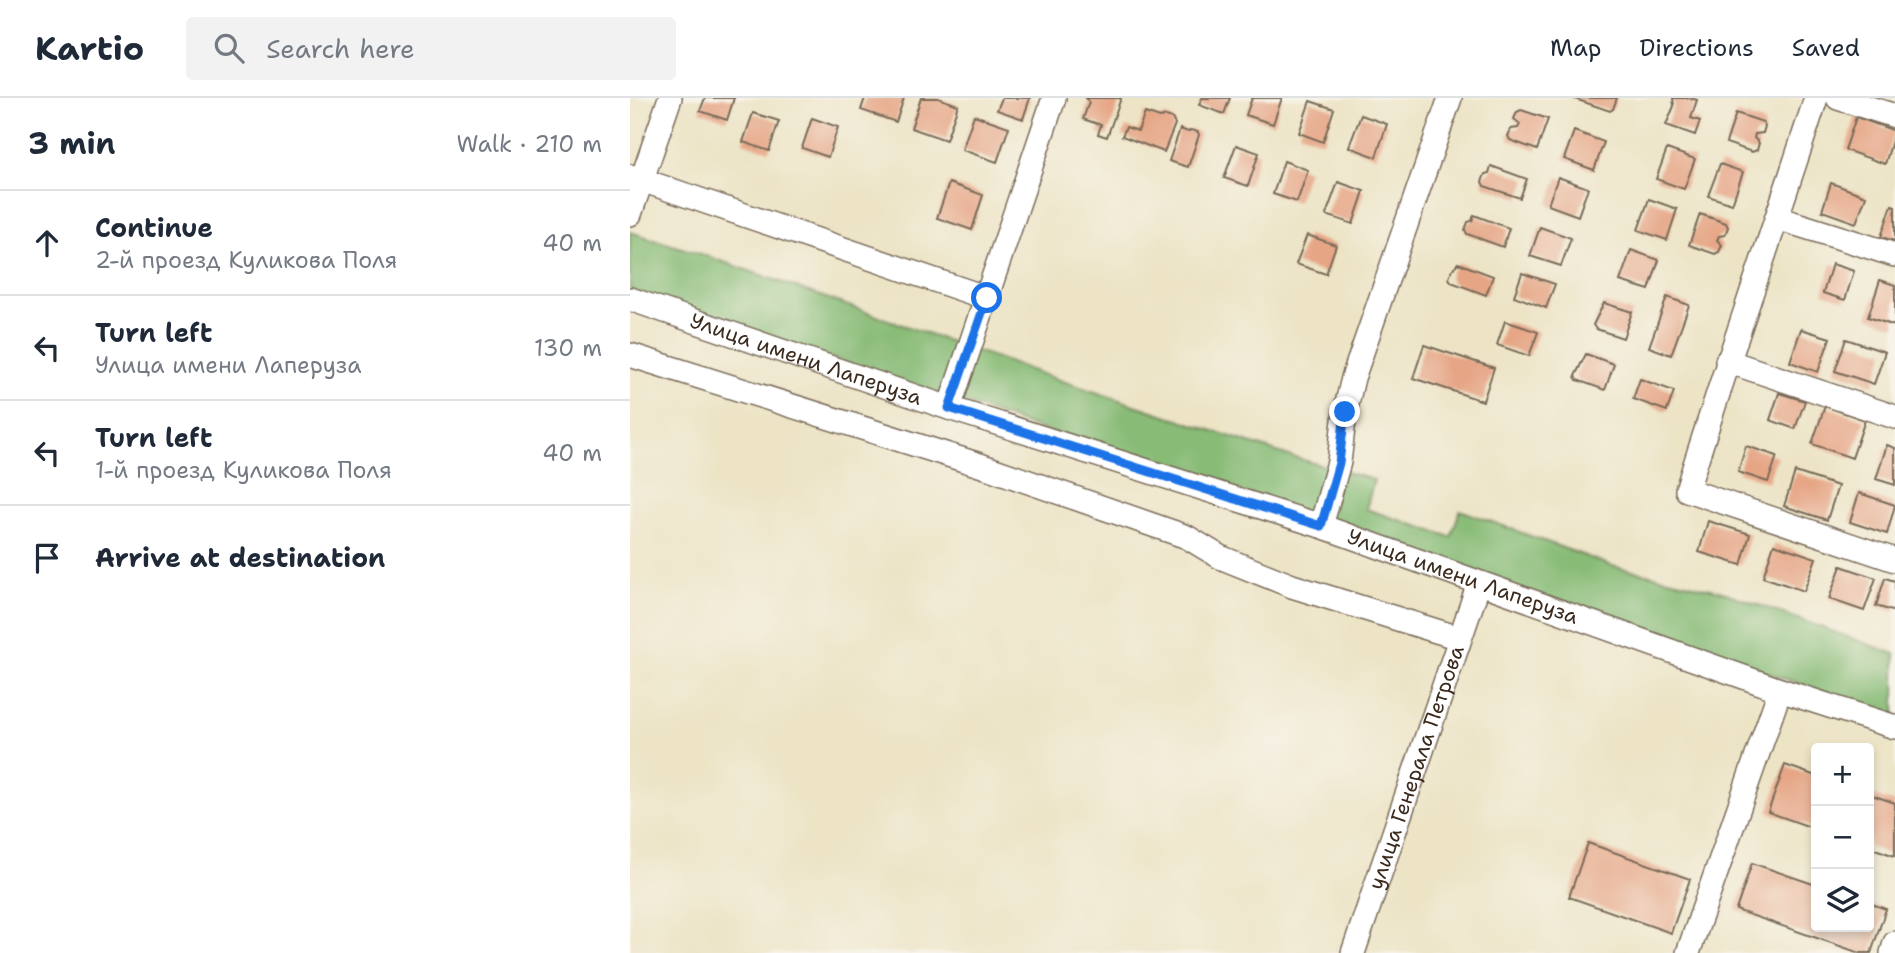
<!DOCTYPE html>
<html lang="en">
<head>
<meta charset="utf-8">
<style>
	:root { --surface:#fff; --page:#f2f2f3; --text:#1f2937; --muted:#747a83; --line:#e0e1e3 }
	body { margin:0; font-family:"Shantell Sans",sans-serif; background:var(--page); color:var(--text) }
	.controls { position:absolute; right:21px; bottom:21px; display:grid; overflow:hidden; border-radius:7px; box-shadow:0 4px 10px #0003 }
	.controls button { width:63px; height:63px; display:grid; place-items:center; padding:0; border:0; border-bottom:2px solid var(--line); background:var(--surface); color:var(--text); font:35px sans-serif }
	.stop { position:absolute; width:21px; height:21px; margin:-16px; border:5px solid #1a73e8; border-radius:50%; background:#fff }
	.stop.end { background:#1a73e8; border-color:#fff; box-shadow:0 2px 7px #0008 }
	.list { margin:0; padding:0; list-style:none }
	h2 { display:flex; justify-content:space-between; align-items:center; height:91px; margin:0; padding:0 28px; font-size:30px }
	h2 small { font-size:23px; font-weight:400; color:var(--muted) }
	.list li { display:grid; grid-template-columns:46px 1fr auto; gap:21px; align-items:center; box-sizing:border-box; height:105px; padding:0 28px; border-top:2px solid var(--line) }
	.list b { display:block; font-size:26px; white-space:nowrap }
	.list p { margin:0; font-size:23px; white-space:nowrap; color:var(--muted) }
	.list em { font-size:23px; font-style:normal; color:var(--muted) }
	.icon { flex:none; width:38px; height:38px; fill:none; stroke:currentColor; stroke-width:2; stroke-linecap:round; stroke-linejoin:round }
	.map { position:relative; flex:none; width:1265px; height:855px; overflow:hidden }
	header { display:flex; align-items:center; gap:42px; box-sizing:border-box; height:98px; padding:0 35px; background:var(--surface); border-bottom:2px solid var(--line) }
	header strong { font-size:33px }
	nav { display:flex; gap:38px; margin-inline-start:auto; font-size:24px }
	.search { width:490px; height:63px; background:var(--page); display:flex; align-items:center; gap:18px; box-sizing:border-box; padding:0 24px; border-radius:7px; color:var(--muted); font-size:26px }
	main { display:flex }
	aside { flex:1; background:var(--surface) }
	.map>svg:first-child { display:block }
	.forest { fill:#87bb76; stroke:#61724a; stroke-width:2 }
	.building { fill:#e6a686 }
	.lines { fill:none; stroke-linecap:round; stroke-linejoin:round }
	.minor-casing { stroke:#796b59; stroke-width:26 }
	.minor { stroke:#fff; stroke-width:23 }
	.route { stroke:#1a73e8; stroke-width:9 }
	.labels { text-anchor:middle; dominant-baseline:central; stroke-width:7; stroke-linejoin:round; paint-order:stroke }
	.street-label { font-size:21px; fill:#3b2a1e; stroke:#f7f3e8 }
</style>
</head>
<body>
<header>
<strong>Kartio</strong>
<div class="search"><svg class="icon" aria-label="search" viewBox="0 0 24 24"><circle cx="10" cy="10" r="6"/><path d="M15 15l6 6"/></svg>Search here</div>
<nav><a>Map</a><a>Directions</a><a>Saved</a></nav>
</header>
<main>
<aside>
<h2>3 min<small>Walk · 210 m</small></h2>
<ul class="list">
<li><svg class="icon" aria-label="ahead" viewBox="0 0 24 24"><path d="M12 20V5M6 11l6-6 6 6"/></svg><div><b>Continue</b><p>2-й проезд Куликова Поля</p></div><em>40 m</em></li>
<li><svg class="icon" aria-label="left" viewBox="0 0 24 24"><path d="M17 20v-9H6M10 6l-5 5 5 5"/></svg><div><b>Turn left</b><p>Улица имени Лаперуза</p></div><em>130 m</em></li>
<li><svg class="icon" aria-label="left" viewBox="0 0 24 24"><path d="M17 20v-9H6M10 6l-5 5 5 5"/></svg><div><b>Turn left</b><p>1-й проезд Куликова Поля</p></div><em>40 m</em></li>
<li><svg class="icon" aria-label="arrive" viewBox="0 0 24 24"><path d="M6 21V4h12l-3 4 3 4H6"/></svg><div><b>Arrive at destination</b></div></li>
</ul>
</aside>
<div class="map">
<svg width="1265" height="855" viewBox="0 0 1265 855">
	<rect width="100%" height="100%" fill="#f7f3e8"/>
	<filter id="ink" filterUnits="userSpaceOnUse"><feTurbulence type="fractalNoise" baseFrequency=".0143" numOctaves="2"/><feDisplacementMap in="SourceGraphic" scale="14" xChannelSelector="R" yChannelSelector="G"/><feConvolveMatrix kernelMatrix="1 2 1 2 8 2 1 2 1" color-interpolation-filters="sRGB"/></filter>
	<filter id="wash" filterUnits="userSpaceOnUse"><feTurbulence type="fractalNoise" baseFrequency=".00686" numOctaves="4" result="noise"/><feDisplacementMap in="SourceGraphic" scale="28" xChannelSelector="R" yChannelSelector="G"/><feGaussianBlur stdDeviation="1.57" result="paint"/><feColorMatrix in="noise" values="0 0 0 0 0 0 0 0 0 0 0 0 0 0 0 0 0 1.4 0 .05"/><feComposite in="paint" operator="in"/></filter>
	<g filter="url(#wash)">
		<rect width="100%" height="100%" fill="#ede4c6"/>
		<path class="forest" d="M0,134L71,156L426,281L659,358L744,382L736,411L821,439L830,412L982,468L1090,493L1265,556V617L789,460L0,191Z"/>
		<g id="blocks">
			<path class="building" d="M75,0H104L97,22L70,13Z
				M235,0H274L266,24L231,12Z
				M291,0H308L328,7L316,42L281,30Z
				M372,0H400L393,21L367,12Z
				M456,0H491L477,39L468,36L471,27L453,21L459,4Z
				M572,0H600L594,16L569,7Z
				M622,0H652L643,26L616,17Z
				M942,0H987L983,11L980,13Z
				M1043,0H1060L1067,2L1061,20L1070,23L1065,37L1036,27L1044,8Z
				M680,3L704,11L693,44L669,35Z
				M891,12L918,21L907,52L880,42L878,38L881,31L888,30L890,26L884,21L887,14Z
				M123,15L149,23L139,53L113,44Z
				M515,15L530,20L536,18L542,20L545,26L534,54L492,38L496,29L508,33Z
				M1106,15L1133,24L1135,28L1133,35L1125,36L1124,40L1129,45L1127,52L1122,54L1096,45Z
				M344,17L379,29L367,64L332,52Z
				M731,17L757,26L746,59L719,49Z
				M1226,19L1265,33L1255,66L1215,52Z
				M182,20L208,29L198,59L172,50Z
				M550,31L558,34L561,32L568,34L569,37L558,69L539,63Z
				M944,33L974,44L964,72L934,61Z
				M606,47L629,55L618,88L594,80Z
				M1037,51L1065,61L1054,91L1026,81Z
				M654,63L678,72L667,104L643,96Z
				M1090,66L1113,74L1102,106L1078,98Z
				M861,68L897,81L890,100L854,88L852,84L855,76L859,75Z
				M928,79L958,90L948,118L918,107Z
				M708,84L734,93L723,126L696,117Z
				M319,85L353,97L342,132L307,120Z
				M1201,85L1236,98L1226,125L1192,113Z
				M1019,101L1047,111L1037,142L1008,132Z
				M1262,107L1265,108V143L1251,139Z
				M1070,116L1096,125L1098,129L1095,137L1089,138L1087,142L1092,147L1089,154L1085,156L1059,147Z
				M844,117L879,130L873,149L837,136L835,132L838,124L842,123Z
				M910,129L941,140L931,168L900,158Z
				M677,137L706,147L696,176L666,166Z
				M1001,152L1029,162L1019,192L990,183Z
				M828,165L863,178L856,197L821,184L819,180L822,172Z
				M1202,166L1224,173L1215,202L1193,195Z
				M892,175L925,186L916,210L884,198Z
				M1250,182L1265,187V228L1238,219Z
				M1037,199L1059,207L1041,257L1019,249Z
				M974,205L1002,214L993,240L966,231L963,227Z
				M875,223L908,234L899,258L867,247Z
				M1171,231L1200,240L1188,274L1160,264Z
				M1216,241L1255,254L1244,286L1205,273Z
				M794,247L864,270L853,303L783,280Z
				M956,256L984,266L975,292L947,282L945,278Z
				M1010,281L1044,293L1037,313L1003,301Z
				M1149,295L1175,303L1165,331L1140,322Z
				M1195,308L1235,322L1222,360L1182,346Z
				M1257,347L1265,350V387L1246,381Z
				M1116,348L1147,358L1138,384L1108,374Z
				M1165,374L1208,388L1197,422L1154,408Z
				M1229,395L1265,407L1257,436L1220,424Z
				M1078,423L1120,436L1111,467L1069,454Z
				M1144,446L1186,460L1174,493L1133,479Z
				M1211,468L1246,480L1234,513L1199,501Z
				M1255,480L1265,483V514L1246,508Z
				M1155,667L1186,678V731L1138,714Z
				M1239,696L1265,705V758L1239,749Z
				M958,745L1060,781L1041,835L939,799Z
				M1122,765L1186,787V829H1239V805L1256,811L1241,855H1230L1106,812Z"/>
		</g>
	</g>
	<g filter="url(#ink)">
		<use href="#blocks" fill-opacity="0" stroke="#796b59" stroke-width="2"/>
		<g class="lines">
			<defs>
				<g id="minor">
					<path d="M1186,0C1144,131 1098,261 1057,392L1265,462"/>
					<path d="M1208,0L1265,18"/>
					<path d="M0,78L357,200"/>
					<path d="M0,116L40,0"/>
					<path d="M1147,120L1265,157"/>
					<path id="s1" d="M0,201L319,310L691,428L1150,592L1265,629"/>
					<path d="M0,257L353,368L557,439L590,459L662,488L829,540"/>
					<path d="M1097,263L1265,319"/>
					<path d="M319,310L424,0"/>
					<path d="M691,428L709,364L715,314L723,280L820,0"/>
					<path id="s2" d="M723,855L849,485"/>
					<path d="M1058,855L1150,592"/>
					<path d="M1262,855L1265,845"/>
				</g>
			</defs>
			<use href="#minor" class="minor-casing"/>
			<use href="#minor" class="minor"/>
		</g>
	</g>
	<g class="lines" filter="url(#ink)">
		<path class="route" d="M357,200L319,310L691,428L709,365L715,314"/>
	</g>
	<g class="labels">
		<g class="street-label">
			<text stroke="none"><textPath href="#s1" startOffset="186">Улица имени Лаперуза</textPath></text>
			<text stroke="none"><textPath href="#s1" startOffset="878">Улица имени Лаперуза</textPath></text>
			<text stroke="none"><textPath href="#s2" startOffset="196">улица Генерала Петрова</textPath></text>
		</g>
	</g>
</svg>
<div class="controls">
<button>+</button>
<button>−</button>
<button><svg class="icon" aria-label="layers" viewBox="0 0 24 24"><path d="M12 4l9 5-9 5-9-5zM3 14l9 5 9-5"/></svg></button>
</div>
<div class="stop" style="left:357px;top:200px"></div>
<div class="stop end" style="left:715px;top:314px"></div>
</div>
</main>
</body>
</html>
